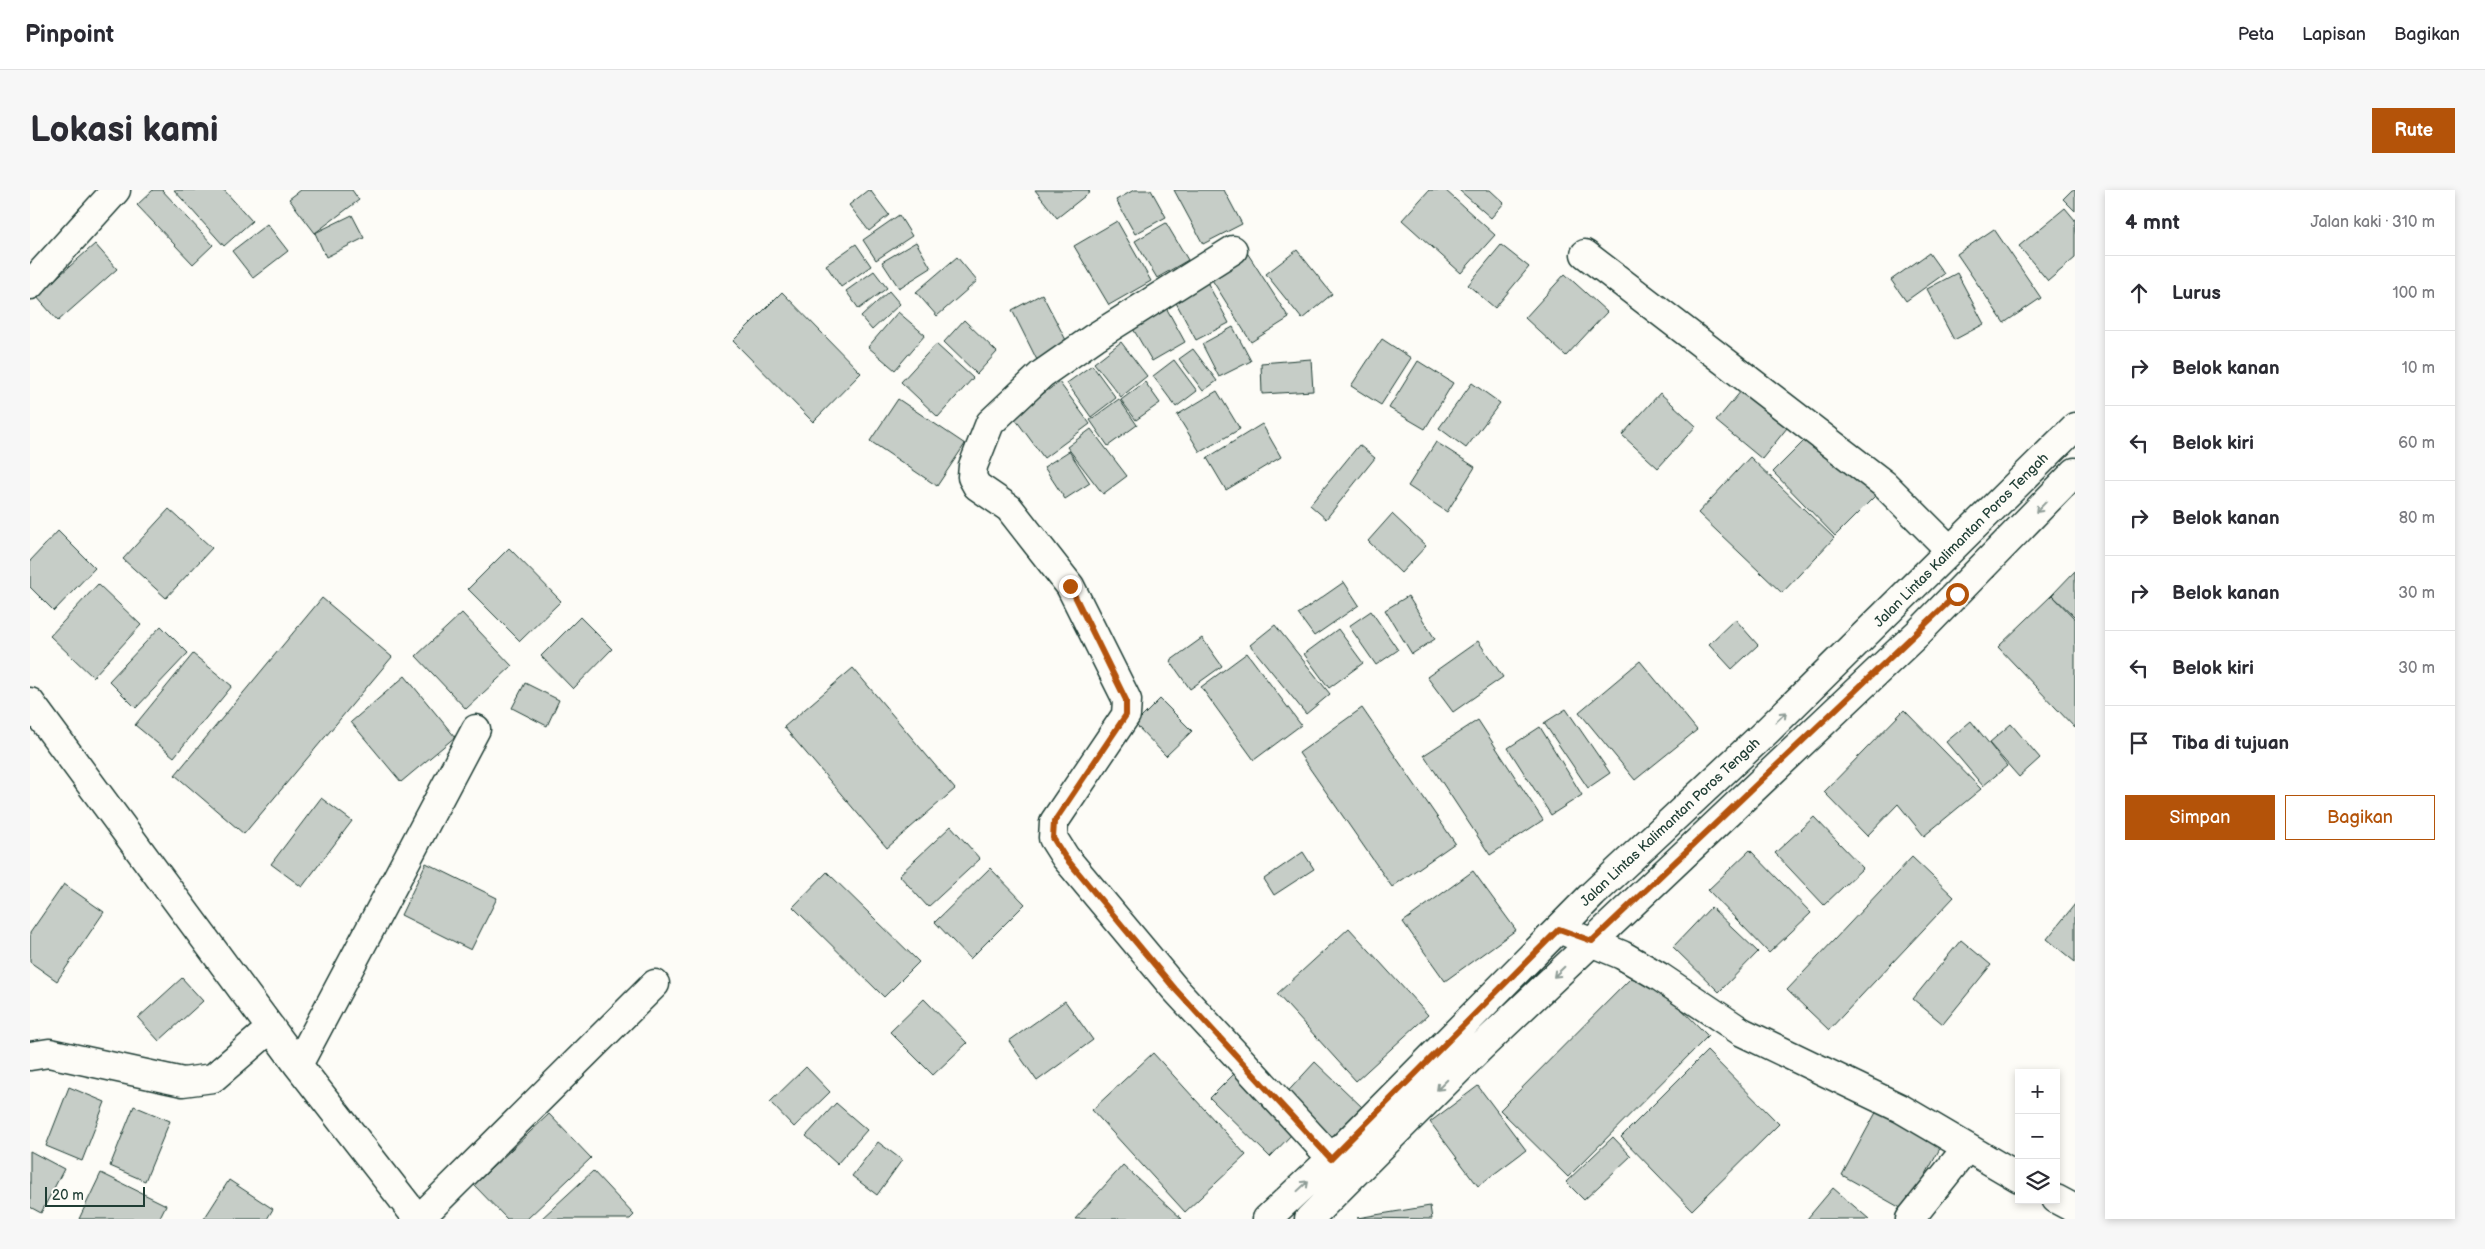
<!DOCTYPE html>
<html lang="id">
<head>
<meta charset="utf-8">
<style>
	:root { --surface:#fff; --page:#f7f7f7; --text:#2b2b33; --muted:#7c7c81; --line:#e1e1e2; --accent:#b45309 }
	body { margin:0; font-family:"Balsamiq Sans",sans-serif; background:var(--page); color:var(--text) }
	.controls { position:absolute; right:15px; bottom:15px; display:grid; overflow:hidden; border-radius:0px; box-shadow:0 2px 8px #0003 }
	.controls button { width:45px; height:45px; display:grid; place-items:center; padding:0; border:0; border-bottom:1px solid var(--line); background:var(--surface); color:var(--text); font:25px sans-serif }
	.scale { position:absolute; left:15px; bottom:12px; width:100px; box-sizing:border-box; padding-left:5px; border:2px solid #1f3d34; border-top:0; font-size:14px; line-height:18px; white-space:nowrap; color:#1f3d34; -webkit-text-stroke:4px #fdfcf7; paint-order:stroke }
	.stop { position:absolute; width:15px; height:15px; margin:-11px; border:4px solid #b45309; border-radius:50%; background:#fff }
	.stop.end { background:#b45309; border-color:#fff; box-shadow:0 1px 5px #0008 }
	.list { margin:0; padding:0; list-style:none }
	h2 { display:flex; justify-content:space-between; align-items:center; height:65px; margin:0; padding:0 20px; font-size:21px }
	h2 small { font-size:16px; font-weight:400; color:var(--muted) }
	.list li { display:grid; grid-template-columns:32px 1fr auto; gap:15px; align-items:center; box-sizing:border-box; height:75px; padding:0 20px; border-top:1px solid var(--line) }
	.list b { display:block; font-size:19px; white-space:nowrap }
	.list em { font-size:16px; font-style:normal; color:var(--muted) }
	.actions { display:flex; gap:10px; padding:15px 20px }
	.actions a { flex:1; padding:11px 0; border:1px solid var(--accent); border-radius:0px; text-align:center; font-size:18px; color:var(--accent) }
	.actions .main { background:var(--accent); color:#fff }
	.icon { flex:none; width:28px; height:28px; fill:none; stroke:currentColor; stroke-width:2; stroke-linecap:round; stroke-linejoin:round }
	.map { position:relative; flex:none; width:2045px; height:1029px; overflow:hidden; border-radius:0px }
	header { display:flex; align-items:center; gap:30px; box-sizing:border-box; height:70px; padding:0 25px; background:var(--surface); border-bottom:1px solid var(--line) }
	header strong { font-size:24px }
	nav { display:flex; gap:28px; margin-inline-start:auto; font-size:18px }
	.intro { display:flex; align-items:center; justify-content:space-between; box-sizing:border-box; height:120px; padding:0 30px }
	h1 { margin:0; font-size:35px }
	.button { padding:12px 22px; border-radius:0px; background:var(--accent); color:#fff; font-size:18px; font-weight:700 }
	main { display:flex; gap:30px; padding:0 30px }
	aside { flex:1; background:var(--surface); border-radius:0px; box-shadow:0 2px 8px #0003 }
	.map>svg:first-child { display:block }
	.building { fill:#c6cdc7; stroke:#1f3d34 }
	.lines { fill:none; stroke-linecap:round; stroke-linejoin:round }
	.minor-casing { stroke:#1f3d34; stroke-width:31 }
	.major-casing { stroke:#1f3d34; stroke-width:31 }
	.minor { stroke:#fdfcf7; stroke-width:28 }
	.major { stroke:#fdfcf7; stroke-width:28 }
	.oneway { stroke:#8e9c96 }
	.route { stroke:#b45309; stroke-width:6 }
	.labels { text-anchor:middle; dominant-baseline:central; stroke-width:4; stroke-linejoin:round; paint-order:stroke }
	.street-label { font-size:14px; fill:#1f3d34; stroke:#fdfcf7 }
</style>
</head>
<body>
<header>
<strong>Pinpoint</strong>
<nav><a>Peta</a><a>Lapisan</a><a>Bagikan</a></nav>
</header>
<div class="intro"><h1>Lokasi kami</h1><a class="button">Rute</a></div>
<main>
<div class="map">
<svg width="2045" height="1029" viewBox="0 0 2045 1029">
	<rect width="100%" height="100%" fill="#fdfcf7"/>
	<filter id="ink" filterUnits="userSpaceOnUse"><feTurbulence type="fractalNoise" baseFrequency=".02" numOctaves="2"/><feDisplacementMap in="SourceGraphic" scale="10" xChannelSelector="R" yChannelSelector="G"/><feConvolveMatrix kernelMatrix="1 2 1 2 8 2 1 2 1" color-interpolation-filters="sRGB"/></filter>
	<g filter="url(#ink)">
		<path class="building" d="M123,0H132L183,55L163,74L107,15Z
			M144,0H194L222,31L194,56Z
			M271,0H322L329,10L285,43L259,9Z
			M838,0H840L859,25L839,41L819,15Z
			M1005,0H1058L1060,2L1027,28Z
			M1104,0H1121L1136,27L1105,44L1086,10Z
			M1144,0H1194L1212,34L1173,54Z
			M1399,0H1415L1465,45L1431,83L1372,30Z
			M1429,0H1460L1474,13L1461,28Z
			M2042,0H2045V21L2033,9Z
			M2035,18L2045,30V68L2018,91L1989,56Z
			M322,25L334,48L296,67L285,43Z
			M869,25L882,46L846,70L833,50Z
			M1087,31L1121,91L1079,115L1044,56Z
			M1136,33L1158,70L1127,88L1105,51Z
			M237,34L258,61L223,88L202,61Z
			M1964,39L2011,108L1974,133L1927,64Z
			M886,52L901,78L869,98L852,72Z
			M65,54L87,79L28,131L6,106Z
			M826,54L841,76L811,97L796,75Z
			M1471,55L1499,77L1465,118L1438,95Z
			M1267,60L1302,104L1272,129L1236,84Z
			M1216,61L1259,128L1221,152L1179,85Z
			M1899,63L1914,84L1876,111L1861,90Z
			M927,67L947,91L907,126L886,102Z
			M844,81L857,98L829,119L816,101Z
			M1927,83L1954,134L1924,150L1897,99Z
			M1535,84L1577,122L1536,166L1495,128Z
			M1177,92L1199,133L1166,150L1144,109Z
			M859,101L870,114L842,140L831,127Z
			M752,102L831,183L783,232L703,151Z
			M1012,104L1038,154L1007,170L982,120Z
			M1133,112L1155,152L1122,171L1099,132Z
			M868,122L895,145L865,180L838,157Z
			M934,130L967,162L947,184L914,152Z
			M1203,137L1221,171L1189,187L1172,154Z
			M1352,149L1381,168L1351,215L1321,196Z
			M1091,152L1117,186L1091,207L1064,173Z
			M906,154L943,188L908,227L871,192Z
			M1163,159L1187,191L1173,201L1149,169Z
			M1281,169L1283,201L1232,204L1231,173Z
			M1144,170L1167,201L1146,217L1123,186Z
			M1388,171L1423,193L1395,239L1359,218Z
			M1062,175L1086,208L1061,227L1037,193Z
			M1029,192L1060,234L1014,268L983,226Z
			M1115,192L1130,213L1106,230L1091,210Z
			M1442,193L1470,213L1436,258L1409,238Z
			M1712,200L1757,238L1732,269L1686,231Z
			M1187,201L1210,239L1170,262L1147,225Z
			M1630,203L1666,236L1628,278L1592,245Z
			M868,209L935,254L907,296L840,251Z
			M1089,209L1107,235L1078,256L1060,230Z
			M1232,234L1251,267L1196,300L1177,268Z
			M1061,239L1097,286L1073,304L1037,257Z
			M1782,243L1845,306L1805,346L1743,282Z
			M1406,252L1445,277L1417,322L1378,296Z
			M1329,255L1345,268L1296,329L1280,315Z
			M1039,261L1060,293L1035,309L1014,277Z
			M1720,267L1804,348L1752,403L1668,323Z
			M139,319L182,358L136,408L93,369Z
			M1362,324L1396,356L1371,383L1338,351Z
			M28,341L65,378L24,421L0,397V371Z
			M479,358L531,411L490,451L438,399Z
			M2045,381V427L2022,405Z
			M1314,392L1329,415L1284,446L1268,424Z
			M68,394L111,435L63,487L20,446Z
			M2022,405L2045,429V538L1968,457Z
			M1378,406L1405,449L1382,464L1355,420Z
			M292,408L362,467L214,644L145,585Z
			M1341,421L1368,460L1346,475L1319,436Z
			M432,423L482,476L436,519L386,466Z
			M550,427L582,459L543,499L511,466Z
			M1705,429L1728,455L1702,479L1679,454Z
			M1245,435L1300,504L1276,524L1220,455Z
			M131,436L158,463L106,518L79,491Z
			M1308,439L1333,473L1299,498L1274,464Z
			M1172,448L1192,476L1160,499L1140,471Z
			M1448,451L1473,487L1423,522L1397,487Z
			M1217,463L1271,535L1224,570L1171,497Z
			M163,464L202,496L144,567L105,535Z
			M1610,471L1667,540L1605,590L1549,522Z
			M823,478L925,599L857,658L754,537Z
			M375,486L425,547L371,592L321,532Z
			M495,493L529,510L517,536L482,518Z
			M1130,509L1162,541L1136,566L1105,534Z
			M1332,518L1425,653L1362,697L1269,563Z
			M1536,519L1580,583L1558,598L1514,533Z
			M1874,520L1951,599L1894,646L1868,614L1837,646L1794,602Z
			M1448,530L1513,630L1460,665L1394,565Z
			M1941,531L1977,576L1953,596L1916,552Z
			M1981,534L2010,568L1989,587L1959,553Z
			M1510,537L1552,605L1521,625L1478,558Z
			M291,608L322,631L272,697L241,674Z
			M1784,627L1833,678L1794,715L1745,663Z
			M921,636L950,669L898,717L869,685Z
			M1720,660L1781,723L1739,763L1678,700Z
			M1273,662L1284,679L1244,705L1234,689Z
			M1882,667L1924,707L1799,840L1757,800Z
			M396,673L467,708L441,760L371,725Z
			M960,678L995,714L940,769L905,732Z
			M1443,681L1486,740L1415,791L1373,732Z
			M797,682L889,772L854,807L763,717Z
			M34,694L74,722L27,791L0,772V743Z
			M2045,714V772L2017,749Z
			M1681,717L1728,762L1689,802L1643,757Z
			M1319,738L1398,825L1326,891L1247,804Z
			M1931,750L1961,775L1913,834L1883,809Z
			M1611,778L1678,846L1538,987L1470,920Z
			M152,788L173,811L129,851L108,828Z
			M894,809L937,853L903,885L860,842Z
			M1035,811L1063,850L1007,891L979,851Z
			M1677,861L1749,934L1662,1020L1591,947Z
			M1123,863L1216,965L1155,1022L1062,920Z
			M1285,872L1333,918L1299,954L1251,909Z
			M776,877L800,902L764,937L740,912Z
			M1205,883L1264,942L1240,967L1180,908Z
			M1448,896L1496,960L1448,996L1400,932Z
			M39,897L75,912L52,971L16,956Z
			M806,913L837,940L807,974L776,946Z
			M1850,915L1914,951L1876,1021L1812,985Z
			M104,916L140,931L115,991L80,976Z
			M519,924L561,968L497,1029H477L444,995Z
			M1583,947L1601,966L1554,1010L1536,992Z
			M848,952L872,970L847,1005L822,986Z
			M0,961L34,979L11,1023L0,1017Z
			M1093,975L1152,1029H1045Z
			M563,981L604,1025L600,1029H511Z
			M71,983L136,1015L129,1029H49Z
			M199,990L243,1019L237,1029H174Z
			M1803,998L1839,1029H1777Z
			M1400,1016L1402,1029L1327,1028Z"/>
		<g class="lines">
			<defs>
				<path id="minor" d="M1203,60L1065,147L1012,184L960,233L943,276L942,287L947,296L979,318L1040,396L1097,510L1096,525L1024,632L1023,648L1035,667L1145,799L1317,985
					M1555,64L1854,294L1920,360
					M0,95L86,0
					M0,512L268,875L388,1029
					M1529,739L1592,765L1630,787L1712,842L1870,918L1989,988
					M0,866L19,863L153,892L183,888L241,838
					M268,875L446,539
					M2026,1009L2045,1019
					M389,1029L625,794
					M1880,1029L1936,959"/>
				<path id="major" d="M1237,1029L1301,969L1563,704L1737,541L2045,237
					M1279,1029L1450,858L1888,443L2045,282"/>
			</defs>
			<use href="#minor" class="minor-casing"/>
			<use href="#major" class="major-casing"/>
			<use href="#minor" class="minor"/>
			<use href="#major" class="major"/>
		</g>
		<defs><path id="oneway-shaft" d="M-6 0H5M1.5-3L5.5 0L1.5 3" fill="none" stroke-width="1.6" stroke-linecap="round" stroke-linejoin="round" transform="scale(1.25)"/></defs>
		<g class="oneway">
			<use href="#oneway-shaft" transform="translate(2011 317) rotate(134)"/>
			<use href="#oneway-shaft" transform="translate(1751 527) rotate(-44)"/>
			<use href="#oneway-shaft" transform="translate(1529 782) rotate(136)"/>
			<use href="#oneway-shaft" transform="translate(1412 895) rotate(135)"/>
			<use href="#oneway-shaft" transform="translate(1273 996) rotate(-43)"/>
		</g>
	</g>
	<g class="lines" filter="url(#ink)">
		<path class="route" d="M1040,396L1096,510V525L1024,632L1023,648L1035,667L1145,799L1301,969L1529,739L1562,751L1927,404"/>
	</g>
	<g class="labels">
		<g class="street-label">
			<text transform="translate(1931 350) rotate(-45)">Jalan Lintas Kalimantan Poros Tengah</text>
			<text transform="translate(1640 632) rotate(-43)">Jalan Lintas Kalimantan Poros Tengah</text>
		</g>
	</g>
</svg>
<div class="controls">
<button>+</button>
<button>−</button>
<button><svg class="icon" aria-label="layers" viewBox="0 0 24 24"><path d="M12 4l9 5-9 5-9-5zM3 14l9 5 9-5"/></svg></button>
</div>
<div class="scale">20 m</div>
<div class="stop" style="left:1927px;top:404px"></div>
<div class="stop end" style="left:1040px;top:396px"></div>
</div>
<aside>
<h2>4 mnt<small>Jalan kaki · 310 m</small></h2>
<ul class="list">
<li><svg class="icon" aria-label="ahead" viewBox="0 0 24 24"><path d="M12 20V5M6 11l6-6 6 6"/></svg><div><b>Lurus</b></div><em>100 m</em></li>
<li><svg class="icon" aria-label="right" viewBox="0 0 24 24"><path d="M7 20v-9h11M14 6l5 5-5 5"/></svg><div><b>Belok kanan</b></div><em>10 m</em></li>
<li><svg class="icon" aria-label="left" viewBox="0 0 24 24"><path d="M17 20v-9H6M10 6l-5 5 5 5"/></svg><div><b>Belok kiri</b></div><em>60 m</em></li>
<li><svg class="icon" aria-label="right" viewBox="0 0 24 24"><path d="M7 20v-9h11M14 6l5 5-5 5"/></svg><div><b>Belok kanan</b></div><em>80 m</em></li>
<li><svg class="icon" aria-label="right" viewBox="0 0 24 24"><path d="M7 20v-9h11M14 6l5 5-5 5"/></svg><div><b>Belok kanan</b></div><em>30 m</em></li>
<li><svg class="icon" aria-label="left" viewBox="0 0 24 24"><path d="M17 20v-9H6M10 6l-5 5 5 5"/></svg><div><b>Belok kiri</b></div><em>30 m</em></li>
<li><svg class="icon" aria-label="arrive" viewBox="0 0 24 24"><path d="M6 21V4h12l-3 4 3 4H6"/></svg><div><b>Tiba di tujuan</b></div></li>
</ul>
<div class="actions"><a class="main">Simpan</a><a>Bagikan</a></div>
</aside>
</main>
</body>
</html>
